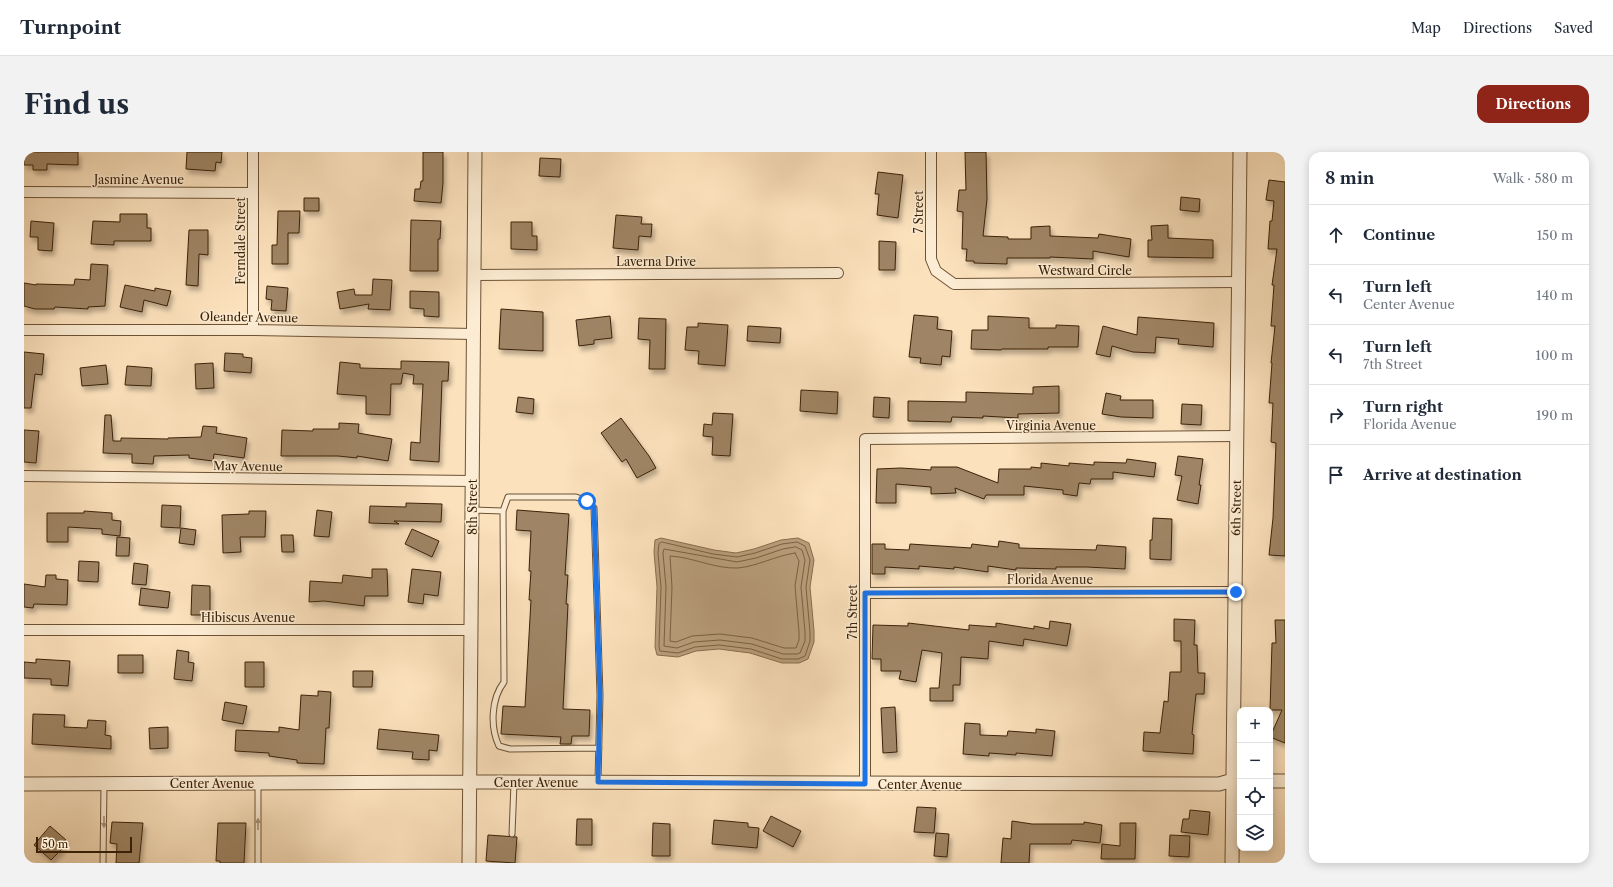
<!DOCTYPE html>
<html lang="en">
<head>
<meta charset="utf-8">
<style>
	:root { --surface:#fff; --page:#f2f2f3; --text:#1f2937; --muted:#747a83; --line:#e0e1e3; --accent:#8f2418 }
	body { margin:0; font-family:"Libre Caslon Text",serif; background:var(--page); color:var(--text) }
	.controls { position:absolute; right:12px; bottom:12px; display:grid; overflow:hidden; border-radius:8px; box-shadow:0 2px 10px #0003 }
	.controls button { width:36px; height:36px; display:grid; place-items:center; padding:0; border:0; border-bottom:1px solid var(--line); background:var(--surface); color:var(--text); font:20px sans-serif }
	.scale { position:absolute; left:12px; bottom:10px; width:96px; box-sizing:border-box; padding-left:4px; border:2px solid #3c2207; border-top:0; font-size:11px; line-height:14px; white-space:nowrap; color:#3c2207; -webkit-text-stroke:3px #fcecd3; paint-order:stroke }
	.stop { position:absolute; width:12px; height:12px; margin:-9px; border:3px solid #1a73e8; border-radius:50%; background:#fff }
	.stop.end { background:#1a73e8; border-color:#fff; box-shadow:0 1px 4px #0008 }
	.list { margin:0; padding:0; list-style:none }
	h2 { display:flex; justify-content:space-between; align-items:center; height:52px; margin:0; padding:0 16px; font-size:17px }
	h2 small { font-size:13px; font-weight:400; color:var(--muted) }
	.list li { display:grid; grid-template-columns:26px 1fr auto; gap:12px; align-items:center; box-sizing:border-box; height:60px; padding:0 16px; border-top:1px solid var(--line) }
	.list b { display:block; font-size:15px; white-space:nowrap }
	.list p { margin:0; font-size:13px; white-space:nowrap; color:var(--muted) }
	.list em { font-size:13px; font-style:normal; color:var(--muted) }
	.icon { flex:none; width:22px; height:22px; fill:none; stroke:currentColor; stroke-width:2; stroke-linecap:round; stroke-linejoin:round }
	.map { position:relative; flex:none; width:1261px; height:711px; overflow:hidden; border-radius:12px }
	header { display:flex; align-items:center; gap:24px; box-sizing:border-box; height:56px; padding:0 20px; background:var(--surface); border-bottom:1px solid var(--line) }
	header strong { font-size:19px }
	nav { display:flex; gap:22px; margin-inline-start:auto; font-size:14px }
	.intro { display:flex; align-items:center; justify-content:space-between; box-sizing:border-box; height:96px; padding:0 24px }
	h1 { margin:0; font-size:28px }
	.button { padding:10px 18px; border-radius:12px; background:var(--accent); color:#fff; font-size:14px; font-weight:700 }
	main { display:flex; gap:24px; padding:0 24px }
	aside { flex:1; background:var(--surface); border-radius:12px; box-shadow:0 2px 10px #0003 }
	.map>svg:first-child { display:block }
	.water { fill:#baa07e; stroke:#886e4e }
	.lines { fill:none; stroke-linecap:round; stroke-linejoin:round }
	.shore { stroke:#7b6142; stroke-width:1 }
	.building { fill:#9f8565; stroke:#3c2207; filter:url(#shadow) }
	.service-casing { stroke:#6c5234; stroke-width:7 }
	.minor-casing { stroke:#6c5234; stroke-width:12 }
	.tertiary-casing { stroke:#6c5234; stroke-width:15 }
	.service { stroke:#fcecd3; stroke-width:5 }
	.minor { stroke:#fcecd3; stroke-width:10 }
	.tertiary { stroke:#fcecd3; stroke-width:13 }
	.oneway { fill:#a69177 }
	.route { stroke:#1a73e8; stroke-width:5 }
	.labels { text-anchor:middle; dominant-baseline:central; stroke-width:3; stroke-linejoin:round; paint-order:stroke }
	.street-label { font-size:12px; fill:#3c2207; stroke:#fcecd3 }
</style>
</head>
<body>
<header>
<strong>Turnpoint</strong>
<nav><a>Map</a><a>Directions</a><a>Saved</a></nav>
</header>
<div class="intro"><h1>Find us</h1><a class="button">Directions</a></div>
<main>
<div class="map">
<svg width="1261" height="711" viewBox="0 0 1261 711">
	<defs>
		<filter id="shadow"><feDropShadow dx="2.5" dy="4.5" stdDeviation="2" flood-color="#0004"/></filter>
	</defs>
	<rect width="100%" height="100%" fill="#fbe1bc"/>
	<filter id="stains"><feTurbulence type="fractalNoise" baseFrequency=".005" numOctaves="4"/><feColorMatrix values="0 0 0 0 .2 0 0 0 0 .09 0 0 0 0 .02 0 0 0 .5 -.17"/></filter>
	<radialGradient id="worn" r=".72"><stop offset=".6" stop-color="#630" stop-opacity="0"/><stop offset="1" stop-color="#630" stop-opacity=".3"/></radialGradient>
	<path class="water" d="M637,386L690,398L712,401L730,397L757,388L774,386L785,391L790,408L786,435L790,479V490L784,507L775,511H758L726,501L695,497L672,499L654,505L633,503L631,495L633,435L630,400L631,388Z"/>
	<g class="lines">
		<path class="shore" d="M638,390L689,402L713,405L731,401L758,392L773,390L781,394L786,408L782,435L786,480V489L781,504L774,507H758L727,497L695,493L671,495L654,501L636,499L635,494L637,435L634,401L635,392Z
			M772,395L778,398L781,408L777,435L781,480V489L776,501L773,502H759L728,492L696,488L670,490L653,496L640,494L642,435L639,401L640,397L713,410L732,406L759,397Z
			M771,401L775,409L771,434L775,480V488L772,496H760L728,486L696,482L668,484L652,490L646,489L648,435L646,404C668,405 691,417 714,416C734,414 751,404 771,401Z"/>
	</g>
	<path class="building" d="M0,0H54V13L23,12V18H9V13H0Z
		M163,0H198L197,11L192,10L191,19L162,17Z
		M399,0H419V31L417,51L390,49L391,37H396L397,29H399Z
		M941,0H962L963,47L959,84L984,85V87H1007V75L1026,74V84L1074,86L1075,82L1107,87L1105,105L1069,99V107L1026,105V106H983V112L950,111V109H942L943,97H938L939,60L933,59L935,38H942Z
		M516,6L537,7L536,25L515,24Z
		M854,20L879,23L874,66L853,63L855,42H851Z
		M1245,28L1261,30V404L1245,403L1249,366L1252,291L1247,290L1249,251H1245L1248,211H1247L1251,174H1247L1250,133H1248L1253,97H1244L1246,69H1248L1250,49L1242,48Z
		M1157,45L1176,47L1175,60L1156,58Z
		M280,46H295V59H280Z
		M254,59H276L275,81H264V112H248V93H253Z
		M96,62H123V76H127V89H90V93L67,92L69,69L96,70Z
		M592,63L618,65L617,72H628L627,85L615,84L614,98L589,96Z
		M387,68L417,69L416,87H414V119H386Z
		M7,69L30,71L28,99L14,98V85H6Z
		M487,70H508V84H513V98L487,97Z
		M1144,73V86L1189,88V106L1124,105V88H1128L1127,74Z
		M165,78H184V103L175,102L174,134L162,133Z
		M855,89L872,90L871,118H855Z
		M67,112L84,113L81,154L64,155V157L31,155L30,157H11L0,154V131L12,133V132L50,133L51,127L66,128Z
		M349,127L368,128L366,158L344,157L345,152L316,157L313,140L330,137L331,143H348Z
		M101,133L131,139V136L147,139L143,154L120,148L118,160L96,155Z
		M243,134L264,136L262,159L247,158L248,148L242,147Z
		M386,139L415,140V165L400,164V157L386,156Z
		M477,157L519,160V199L475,197Z
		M890,163L914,165L913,177L928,179L926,205L918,204L917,213L896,211L897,206L885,205Z
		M586,164L588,186L570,188V192L555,194L552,168Z
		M964,164L1005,166V176H1032V173L1055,174L1054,195H1024V197H978L977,198L947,197L948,178H964Z
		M1114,165L1190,171L1189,195L1154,192L1155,187L1132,185L1131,201L1109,200L1088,194L1086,205L1072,202L1079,174L1113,183Z
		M615,166L642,167L641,217H625L626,188L614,187Z
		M674,171L704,173L701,214L674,212L675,199L661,198L663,175H674Z
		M724,174L757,176L756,191L723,189Z
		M0,200L20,202L18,223L11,222L7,256H0Z
		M201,201L219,202V205L228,206L227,221L200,219Z
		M377,209L425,210L424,229H418L415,310L386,308L387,290L396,291L399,232H389L390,223L379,221L377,232H367L366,263L342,262V244L313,242L316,210L336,212V216L377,217Z
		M189,211L190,236L172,237L171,212Z
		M82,213L84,232L58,234L56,216Z
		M103,214L128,216L127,234L101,233Z
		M1035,234V261L994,262V266L959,264V266L928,265L927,270L884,269V249L942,250V240L1009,242V235Z
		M777,238L814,240L813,262L776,259Z
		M1082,241L1097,244L1096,248H1129V266L1097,265L1078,262Z
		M494,245L510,247L509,262L492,260Z
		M850,245L866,246L865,266L849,265Z
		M1158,252L1178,253L1177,273L1157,272Z
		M689,261L709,262L706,304L688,303L689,285L679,284L680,272L688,273Z
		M81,263H87L89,289H97V286L144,287V286L177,285L179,274L193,275L192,281L223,286L220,306L190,302L189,309L165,306V303L130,304L129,312L108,311V302L79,301Z
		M597,266L625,304L632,316L613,326L602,307L598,310L577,281Z
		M315,271L335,272L334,281L368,287L364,309L333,304V306L314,304H257L258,278L289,279V277H315Z
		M0,278L15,279L12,311L0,310Z
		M1154,304L1179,307L1175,333H1177L1174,352L1153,348L1158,324L1151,323Z
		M1103,307L1132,311L1130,325L1089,320V327H1067L1066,332L1055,331L1053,344L1039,342V338L1000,334V343H962L960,347L931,336L932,341L907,342V335L872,332V351H852L853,317L877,316L907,318V315H933L974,331L975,317H1007V315L1017,316V311L1045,314V311L1070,313V310L1102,311Z
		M382,351L418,352L417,370L370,369L375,372L345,371L346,354L382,355Z
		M138,353L157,354L156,376L137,375Z
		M293,358L308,360L305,385L290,384Z
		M493,358L545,362L541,423H544L542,452H544L539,557L566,558L565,584H548L547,592H536L537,585L477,582L479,554L501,555L507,448H505L507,419H505L507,379L492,378Z
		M60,359L88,361V368L97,369L96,384L78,382V377L44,375V390H23V361H60Z
		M225,359H242L241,385H216L217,400L199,401L198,363L225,362Z
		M1129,366L1148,367L1147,408L1126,407V388H1128Z
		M157,376L172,378L170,393L155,391Z
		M388,377L415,389L408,405L381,392Z
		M257,383H269L270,400H258Z
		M93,385L106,386L105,404H92Z
		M975,389L995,392V396L1072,398L1073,393L1102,395L1101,417L1063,415H1032V417L992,416V418L964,414V420L930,415V417L895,414V417L861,415V422H848V392H861V397L885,398L886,392L947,396L948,392L974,395Z
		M55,409L75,410L74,430L54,429Z
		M110,411L124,413L122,433L108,432Z
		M348,417H363L364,444H341L340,454L300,449L285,450L286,429L318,431L319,423L348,426Z
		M388,417L417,420L414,444L400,442L399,452L384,450Z
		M22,423H32V427L44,428L43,453L10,452L9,456L0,455V432L21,435Z
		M168,433L186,434V463H167Z
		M117,436L146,440L144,456L115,453Z
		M1150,467L1171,468L1170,493H1173L1174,521H1181L1180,542H1172L1168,582L1170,583L1169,602L1119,599L1120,580L1136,581L1140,549L1144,550L1146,520H1157V489H1150Z
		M1251,468H1261V591L1246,585L1258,558H1246L1248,491H1252Z
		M1026,469L1047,472L1043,494L1000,487L999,494L965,489L964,507L937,505L936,533H929V549H906V536H915L918,501L898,498L892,530L875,527L877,519H857V507H848L849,473L884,474V471L945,478V473L972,475V471L1010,477V474L1025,477Z
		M153,498L165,500L164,510L170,511L168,529L150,527Z
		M94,503H119V521H94Z
		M12,507L46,509L44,534L27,533V527L0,526V510L12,511Z
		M221,510H240V535H221Z
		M329,519H349L348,535H329Z
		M294,539L307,540L305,576H302L300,612L273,611V608L245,604V601L211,599L212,578L255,580V575L275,578L277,543L294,544Z
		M201,550L223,554L219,572L198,568Z
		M871,555L873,600L859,601L857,556Z
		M9,562L41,563L40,575L63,576L64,568L82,569L81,583L87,584V597L8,592Z
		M941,571L956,572V583L983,584L984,579L1012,581V577L1031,579L1028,604L992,601V603L965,601V604L939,602Z
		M144,575V596L126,597L125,576Z
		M355,577L415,583L413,599L405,598V608L388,607L389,600L353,597Z
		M893,655L912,656L910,681L890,680Z
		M1166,658L1186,660L1184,683L1157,680L1159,667H1165Z
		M747,664L777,679L769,695L739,679Z
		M553,667H568V693H552Z
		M690,668L724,671V675L735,676L733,696L688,692Z
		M988,669L1008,672H1060V670L1078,673L1076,691L1048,688L1047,692H1006L1005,711H977L979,686L987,687Z
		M88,670L119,671L115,711H92L93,692L86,691Z
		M194,671H222L220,711H196V709H192Z
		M629,671L646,672V704H628Z
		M1096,671H1112L1111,707H1077L1078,692L1096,694Z
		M26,674L42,688L36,694L39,696L27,708L10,693Z
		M912,681L925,682L923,705L910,704Z
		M464,683L493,685L491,711L462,709Z
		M1146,683L1166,684L1165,705L1145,704Z"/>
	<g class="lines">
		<defs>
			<path id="service" d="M448,358L479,359
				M574,629L576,543L570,356L563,349L552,345H484L479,359L480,530C467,547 466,575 475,594L486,597L575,596
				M488,682L490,631
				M79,711L80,632
				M234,711V632"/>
			<path id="minor" d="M907,0V107L912,119L930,132L1215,130
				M0,40L229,41
				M450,123L814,121
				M0,178H229L450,182
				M229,178V0
				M0,324L448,329
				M841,441L1212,440
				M0,478H447
				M841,632V287L1213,284"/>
			<path id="tertiary" d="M1246,629H1261
				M0,632L446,630L1195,632L1209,628L1216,629
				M445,711L451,0
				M1208,711L1216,0"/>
		</defs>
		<use href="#service" class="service-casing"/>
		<use href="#minor" class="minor-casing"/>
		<use href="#tertiary" class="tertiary-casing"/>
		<use href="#service" class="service"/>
		<use href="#minor" class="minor"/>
		<use href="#tertiary" class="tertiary"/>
	</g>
	<defs><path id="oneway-solid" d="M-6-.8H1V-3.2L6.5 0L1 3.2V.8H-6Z"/></defs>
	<g class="oneway">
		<use href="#oneway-solid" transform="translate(80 670) rotate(90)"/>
		<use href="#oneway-solid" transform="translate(234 672) rotate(-90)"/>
	</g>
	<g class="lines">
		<path class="route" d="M563,349L570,356L576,543L574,630L841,632V441L1212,440"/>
	</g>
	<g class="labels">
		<g class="street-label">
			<text x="115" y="27">Jasmine Avenue</text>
			<text transform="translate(894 60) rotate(-90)">7 Street</text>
			<text transform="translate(216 89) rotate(-90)">Ferndale Street</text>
			<text x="632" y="109">Laverna Drive</text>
			<text x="1061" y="118">Westward Circle</text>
			<text transform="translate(225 165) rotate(1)">Oleander Avenue</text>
			<text x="1027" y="273">Virginia Avenue</text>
			<text transform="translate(224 314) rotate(1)">May Avenue</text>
			<text transform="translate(448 355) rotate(-90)">8th Street</text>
			<text transform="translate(1212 356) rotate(-89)">6th Street</text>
			<text x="1026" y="427">Florida Avenue</text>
			<text transform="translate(828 460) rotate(-90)">7th Street</text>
			<text x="224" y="465">Hibiscus Avenue</text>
			<text x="512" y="630">Center Avenue</text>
			<text x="188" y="631">Center Avenue</text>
			<text x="896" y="632">Center Avenue</text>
		</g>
	</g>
	<rect width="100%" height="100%" filter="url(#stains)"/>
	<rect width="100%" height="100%" fill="url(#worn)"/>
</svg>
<div class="controls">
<button>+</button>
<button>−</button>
<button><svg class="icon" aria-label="locate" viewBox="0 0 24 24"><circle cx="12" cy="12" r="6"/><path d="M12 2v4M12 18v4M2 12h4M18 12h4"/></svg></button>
<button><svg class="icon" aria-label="layers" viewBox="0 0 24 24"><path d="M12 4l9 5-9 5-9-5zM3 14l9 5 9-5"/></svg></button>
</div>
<div class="scale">50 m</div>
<div class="stop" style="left:563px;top:349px"></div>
<div class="stop end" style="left:1212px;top:440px"></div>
</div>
<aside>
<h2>8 min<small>Walk · 580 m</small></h2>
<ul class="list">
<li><svg class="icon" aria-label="ahead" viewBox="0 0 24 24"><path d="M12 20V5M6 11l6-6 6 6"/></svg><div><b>Continue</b></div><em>150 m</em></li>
<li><svg class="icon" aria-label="left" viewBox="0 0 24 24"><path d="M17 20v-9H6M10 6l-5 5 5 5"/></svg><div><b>Turn left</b><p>Center Avenue</p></div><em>140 m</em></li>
<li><svg class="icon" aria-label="left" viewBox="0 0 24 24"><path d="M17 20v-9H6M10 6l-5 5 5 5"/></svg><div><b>Turn left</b><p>7th Street</p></div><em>100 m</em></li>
<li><svg class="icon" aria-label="right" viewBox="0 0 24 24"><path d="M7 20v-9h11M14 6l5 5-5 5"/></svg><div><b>Turn right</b><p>Florida Avenue</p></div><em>190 m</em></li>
<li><svg class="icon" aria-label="arrive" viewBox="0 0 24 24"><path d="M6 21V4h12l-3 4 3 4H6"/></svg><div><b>Arrive at destination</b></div></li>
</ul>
</aside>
</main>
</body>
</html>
